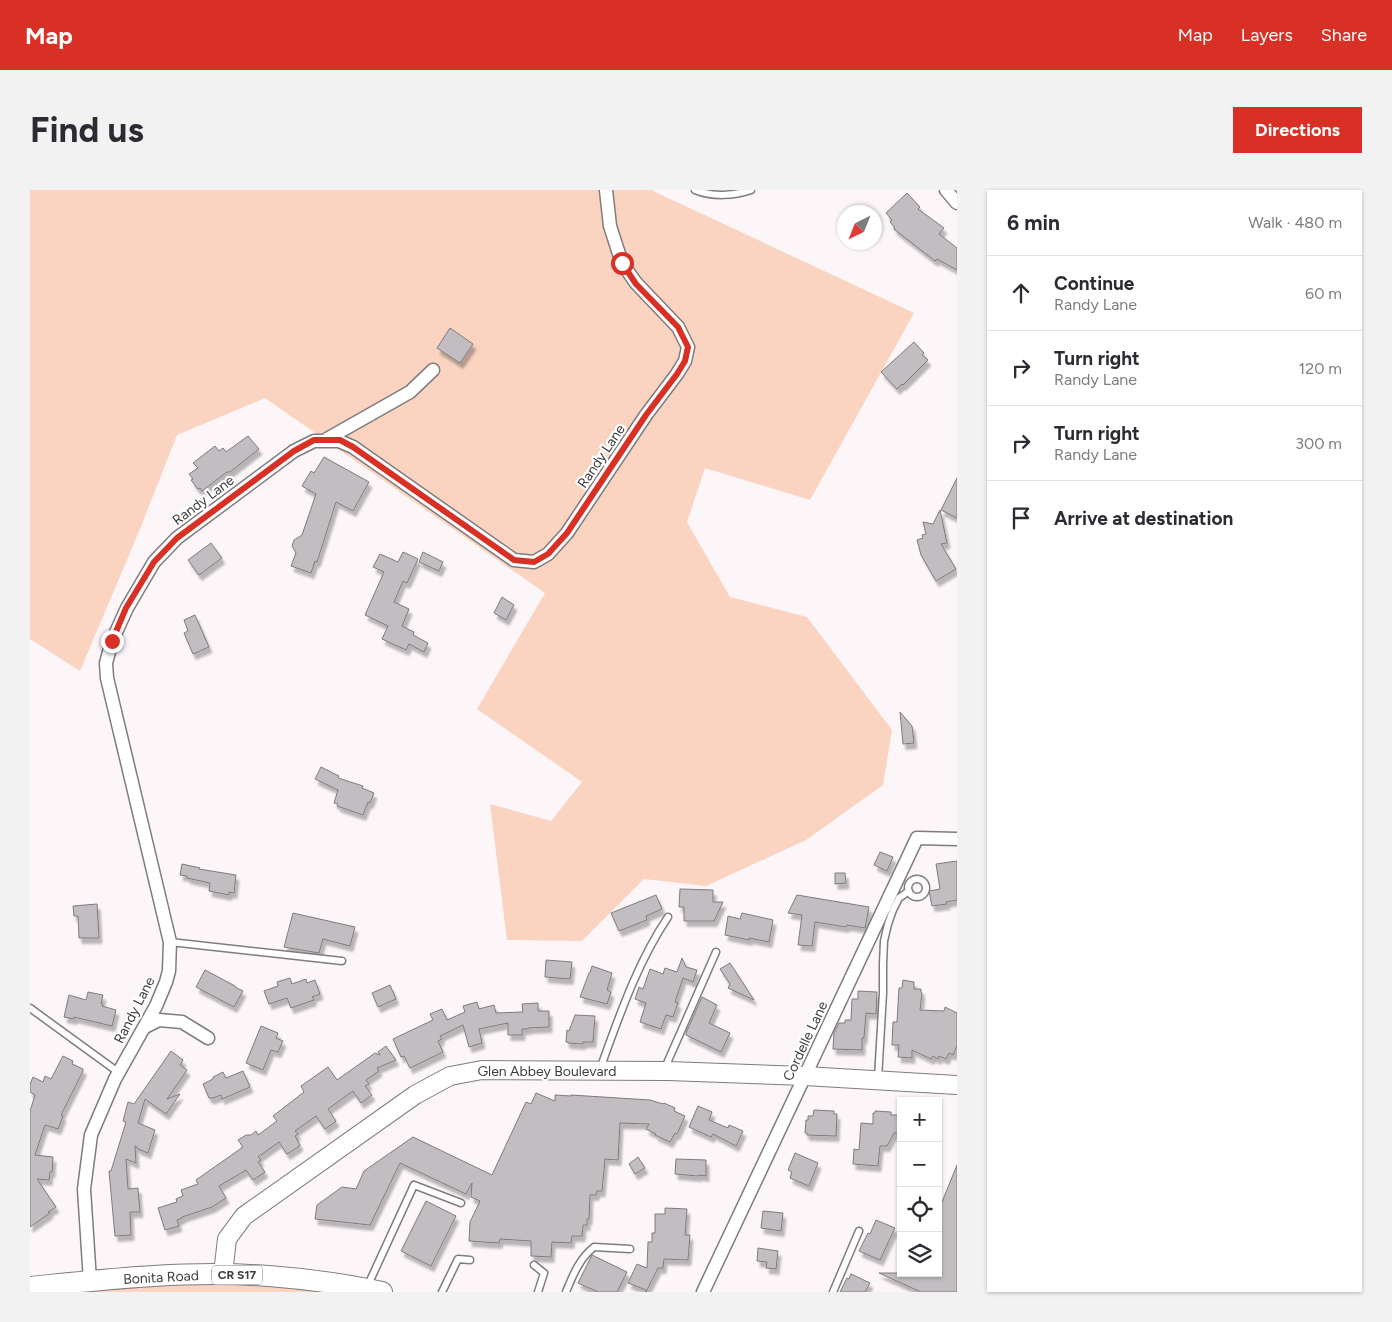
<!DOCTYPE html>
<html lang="en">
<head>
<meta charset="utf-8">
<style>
	:root { --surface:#fff; --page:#f2f2f3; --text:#2b2b33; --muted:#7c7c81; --line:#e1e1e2; --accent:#d93025 }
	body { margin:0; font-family:Figtree,sans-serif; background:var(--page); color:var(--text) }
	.controls { position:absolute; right:15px; bottom:15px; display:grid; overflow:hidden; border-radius:0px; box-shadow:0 1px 4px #0004 }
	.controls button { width:45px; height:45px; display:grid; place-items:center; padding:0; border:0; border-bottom:1px solid var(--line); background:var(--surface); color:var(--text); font:25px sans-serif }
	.compass { position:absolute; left:807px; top:15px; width:45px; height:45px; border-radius:50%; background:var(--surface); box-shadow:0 1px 4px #0004; rotate:223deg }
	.stop { position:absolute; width:15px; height:15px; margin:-11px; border:4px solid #d93025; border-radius:50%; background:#fff }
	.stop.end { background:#d93025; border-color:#fff; box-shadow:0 1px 5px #0008 }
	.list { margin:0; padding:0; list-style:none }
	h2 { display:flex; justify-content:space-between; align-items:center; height:65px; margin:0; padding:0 20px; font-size:21px }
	h2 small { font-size:16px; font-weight:400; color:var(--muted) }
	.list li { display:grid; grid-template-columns:32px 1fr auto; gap:15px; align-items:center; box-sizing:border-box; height:75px; padding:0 20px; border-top:1px solid var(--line) }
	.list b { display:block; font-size:19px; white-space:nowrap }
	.list p { margin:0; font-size:16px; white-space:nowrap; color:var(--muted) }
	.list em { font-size:16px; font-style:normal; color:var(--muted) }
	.icon { flex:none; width:28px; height:28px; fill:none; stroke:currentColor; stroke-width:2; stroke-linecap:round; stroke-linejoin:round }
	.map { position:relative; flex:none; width:927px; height:1102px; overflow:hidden; border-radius:0px }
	header { display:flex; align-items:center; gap:30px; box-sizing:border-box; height:70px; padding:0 25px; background:var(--accent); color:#fff }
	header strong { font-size:24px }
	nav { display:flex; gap:28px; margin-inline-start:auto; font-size:18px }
	.intro { display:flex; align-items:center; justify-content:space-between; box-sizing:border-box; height:120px; padding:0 30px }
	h1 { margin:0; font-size:35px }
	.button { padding:12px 22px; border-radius:0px; background:var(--accent); color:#fff; font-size:18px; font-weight:700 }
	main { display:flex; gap:30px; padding:0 30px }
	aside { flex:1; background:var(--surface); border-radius:0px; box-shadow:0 1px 4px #0004 }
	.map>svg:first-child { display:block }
</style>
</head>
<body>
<header>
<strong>Map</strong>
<nav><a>Map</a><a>Layers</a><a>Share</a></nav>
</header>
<div class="intro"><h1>Find us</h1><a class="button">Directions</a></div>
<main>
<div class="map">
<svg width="927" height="1102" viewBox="0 0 927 1102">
	<defs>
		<filter id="shadow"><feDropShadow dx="3" dy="5.5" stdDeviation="1" flood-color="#0004"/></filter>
	</defs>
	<rect width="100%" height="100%" fill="#fcf6f8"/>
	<path fill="#fad3c1" d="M0 0H621L884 123 780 310 675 278 657 332 700 407 777 427 862 540 853 595 776 650 676 696 614 689 552 751 477 750 460 614 521 631 552 592 447 519 515 403 235 208 147 245 110 339 50 481 0 449Z
		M109 1088 357 1102H0Z"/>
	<path fill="#c1bdc1" stroke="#7e7a7e" filter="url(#shadow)" d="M877 3 890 17 888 19 914 38 909 44 927 58V80L907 69 905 71 864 39 865 38 860 32 862 30 856 23Z
		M420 138 443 154 430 173 407 158Z
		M884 152 894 163 892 165 898 170 873 195 872 194 867 199 851 182Z
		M218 246 229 259 200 282H197L172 301 170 298 168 299 161 290 163 289 159 284 168 278 163 273 185 256 189 261 193 258 196 262Z
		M294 267 339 292 323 321 306 312 287 372 285 371 281 383 261 376 266 363 262 356 264 350 272 345 286 304 272 296 281 281 284 283Z
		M927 288V328L911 320Z
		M910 320 917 353 911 354 926 379 906 391 891 365 887 350 893 348 892 345 896 344 893 332 903 334Z
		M181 353 192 368 169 385 158 370Z
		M373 362 388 369 377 393 373 391 364 412 379 419 372 436 384 442 383 445 398 453 394 462 379 454 376 460 352 449 358 436 335 425 354 382 343 377 350 364 368 372Z
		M393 362 413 372 409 381 389 372Z
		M472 407 484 415 476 430 464 423Z
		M165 425 179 457 163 464 154 443 158 441 154 430Z
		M870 522 882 536 884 553 873 554Z
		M291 577 309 586 308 588 333 596 332 598 344 603 340 613 338 612 333 625 307 616 308 614 304 613 308 600 285 589Z
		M850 662 863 667 857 681 844 675Z
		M927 671V710L916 712 917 714 902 716 899 701 910 699 906 674Z
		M152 674 170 678 169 679 206 685 204 703 199 702V705L179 701 180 693 157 688V686L150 685Z
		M805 683H815L816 693 805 694Z
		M650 699 683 700V712H693L684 731H654V717H649Z
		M626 705 632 719 616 726 617 730 589 741 581 723Z
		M767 705 839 717 835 738 817 735 816 737 785 732 782 756 768 755 772 725 758 723Z
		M67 714 69 748H49L48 726H44L43 716Z
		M263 723 325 737 320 756 293 749 289 763 254 757Z
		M712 723 743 730 739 752 719 748V750L695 745 698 726 710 729Z
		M652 768 656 777 667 780 663 792 653 788 645 812 648 813 643 827 636 825 631 839 610 832 616 813 605 809 609 797 613 799 620 779 633 784 635 778 647 782Z
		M516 770 542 772 540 789 515 787Z
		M700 773 724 810 698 798 700 794 690 779Z
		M562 776 582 783 577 800 581 802 577 814 550 807 559 783H560Z
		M175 780 205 796V797L213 801 204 817 166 797Z
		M260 788 262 794 276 789 277 793 285 790 290 804 282 807 284 810 261 818 257 808 239 814 234 801 248 796 247 792Z
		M873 790 884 792V799H891V802L892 803 890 820 914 821 915 817 927 823V856L923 865 919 863 916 869 909 866 908 869 903 866 901 869 882 860V868L868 867 869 855H862L863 832H867L869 798H872Z
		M360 795 366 809 348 817 342 803Z
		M828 801 847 802 846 824 836 823 834 848H832V860L803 859 804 843 809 833H815V830H821L822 809H828Z
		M58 802 73 805 71 814H73L72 816 86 820 82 836 44 827V829L34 827 39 805 56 810Z
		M672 807 687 815 679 833 700 843 691 862 656 845V843Z
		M447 812 449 819 464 815 466 823 493 822 492 814 508 813V821H519V837L498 838V839H492V845H478V833L449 839 452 853 439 857 433 835 410 846 412 849 408 851 413 862 380 878 374 866 371 867 363 849 403 830 400 824 412 819 417 830 435 822 433 816Z
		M545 825 565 826 563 852H553V854L538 853V852H536L537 840 539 841Z
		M231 836 248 843 246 848 253 851 248 862 241 860 233 880 216 873Z
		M356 856 366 870 347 878 349 881 336 890 339 894 335 896 342 905 331 913 323 901 298 919 306 931 305 932 295 939 286 926 265 941 268 944 265 946 270 955 268 957 257 964 249 952 228 967 231 970 228 972 235 982 223 990 216 980 189 996 196 1008 182 1017 152 1027V1028L147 1030 149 1036 135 1040 128 1018 147 1012 146 1009 153 1006 151 1000 168 994 166 990 213 957 208 950 216 945H221L226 941 228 945 247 931 243 926 274 902 271 896 298 877 307 890 345 863 350 865 348 862Z
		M141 861 153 870 150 875 157 880 137 909 150 904 136 924 115 909 108 933 125 940 118 963 108 959 106 956H105L106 973 96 969 98 999 108 998 110 1022H100L101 1045 85 1046 79 981H81L96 932 93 931 98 912 104 914Z
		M33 866 43 871 42 874 53 879V881L31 925 33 926 28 939 15 935 5 965 23 967 22 982H20L19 990 7 989 26 1017 18 1022 20 1023 0 1037V921L5 905 0 902V894L3 887 13 892 15 886 21 889Z
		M213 881 220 897 192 909 191 905 183 908H179L173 894 183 889V887L193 882 196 888Z
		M506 903 525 911V905L541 906V905L620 910 633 914 634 913 645 918 644 921 655 926 647 944 645 943 640 952 625 945 626 944 616 939 619 934 590 933 588 970 575 969 572 1001H567L566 1005H560L559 1029H557V1035H553L552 1046H542L541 1053 522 1052 521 1067 501 1066V1051L470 1049 469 1053 439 1051 440 1032 450 1011 441 1007 442 993 436 1004 370 973 340 1035 285 1029 287 1015 312 997 326 999 334 981 383 947 462 985 496 912 501 914Z
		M668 916 682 922 679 930 698 938 699 935 713 941 706 956 683 944 681 947 659 937Z
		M784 920 804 921V924H807L806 946 777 945V943H775L776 930H778V926H783Z
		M845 921 861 922V925H869L868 943H864L857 956H850L848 976 823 974 824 959 829 960 831 933 843 934V923H845Z
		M765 963 788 973 779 996 760 988 762 982 758 980Z
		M608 967 615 978 605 984 599 974Z
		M646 969 676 970V986L669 985 668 986 645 984Z
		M927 975V1102H891L849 1083H908V1010L912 1012Z
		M396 1011 426 1026 401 1076 371 1061Z
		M635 1018 657 1019 655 1045H660L658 1070 634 1069 633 1078H628L616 1102V1100L598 1093 607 1074 617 1078 618 1052H622V1043H625V1024H635Z
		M733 1021 753 1023 751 1041 731 1038Z
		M846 1030 865 1038 850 1070 829 1061 838 1043 840 1044Z
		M728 1058 748 1061 746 1079 736 1078 737 1072 727 1071Z
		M562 1065 597 1082 587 1102H568L548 1093Z
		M821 1084 840 1093 835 1102H810L817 1088 819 1089Z"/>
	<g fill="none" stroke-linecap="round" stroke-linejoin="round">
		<g stroke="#807b7d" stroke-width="9">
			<path id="lane" d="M665 0C682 7 704 6 721 0
				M878 698a9 9 0 1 1 18 0a9 9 0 1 1-18 0Z
				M140 752 312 771
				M0 818 88 882
				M570 879C589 827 607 773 638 727
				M634 880 686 762
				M848 889 853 803V774L854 751 858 734 863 720 869 708 879 701
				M504 1075 514 1083 508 1102
				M338 1095 384 995 431 1013
				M412 1102 428 1069 440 1070
				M536 1102C543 1085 549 1069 564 1057L600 1059
				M803 1102 829 1041"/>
		</g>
		<g stroke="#807b7d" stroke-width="15">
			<path id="street" d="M916 0 927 13
				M297 249 380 202 403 180
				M115 837 129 830 152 832 178 848
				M60 1091 54 999 61 945 85 889 126 816 136 792 139 781 140 752 77 488 76 473 82 451 97 418 124 372 147 348 264 261 284 251H309L323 257 484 370 504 372 518 364 537 343 616 225 647 184 655 171 658 157 648 137 606 93 592 73 580 36 576 0
				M673 1102 887 648 927 649"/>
		</g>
		<g stroke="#807b7d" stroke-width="20">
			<path id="secondary" d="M193 1084 197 1049 214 1026 385 905 420 886 452 880 638 881 775 886 927 895"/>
		</g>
		<g stroke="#807b7d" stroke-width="22">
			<path id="primary" d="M0 1097C78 1089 160 1080 239 1086 277 1089 315 1094 352 1102"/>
		</g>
		<use href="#lane" stroke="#fff" stroke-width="6"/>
		<use href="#street" stroke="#fff" stroke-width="12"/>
		<use href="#secondary" stroke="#fff" stroke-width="18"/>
		<use href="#primary" stroke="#fff" stroke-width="20"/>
	</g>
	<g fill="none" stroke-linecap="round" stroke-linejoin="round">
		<path stroke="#d93025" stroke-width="6" d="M82 451 96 418 124 372 147 348 264 261 284 250H310L323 257 484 370 504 372 518 364 537 343 616 225 647 184 655 171 658 157 648 137 606 94 592 73"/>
	</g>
	<g text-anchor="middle" stroke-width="4.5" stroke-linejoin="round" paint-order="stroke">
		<rect fill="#fff" stroke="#787677" stroke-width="1" x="182" y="1075.5" width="50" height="19" rx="4"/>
		<g font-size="12" font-weight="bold" fill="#3e3c3d">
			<text x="207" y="1089">CR S17</text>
		</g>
		<g font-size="14" fill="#3e3c3d" stroke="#fff">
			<text transform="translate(571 266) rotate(-56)" y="5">Randy Lane</text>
			<text transform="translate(173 310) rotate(-37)" y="5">Randy Lane</text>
			<text transform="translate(104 820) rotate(-63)" y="5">Randy Lane</text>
			<text transform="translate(775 851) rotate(-65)" y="5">Cordelle Lane</text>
			<text x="517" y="886">Glen Abbey Boulevard</text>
			<text transform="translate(131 1087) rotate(-3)" y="5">Bonita Road</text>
		</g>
	</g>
</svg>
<div class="controls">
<button>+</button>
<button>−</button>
<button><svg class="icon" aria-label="locate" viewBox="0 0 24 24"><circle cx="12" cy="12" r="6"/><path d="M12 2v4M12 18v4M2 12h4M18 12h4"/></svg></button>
<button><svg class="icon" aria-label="layers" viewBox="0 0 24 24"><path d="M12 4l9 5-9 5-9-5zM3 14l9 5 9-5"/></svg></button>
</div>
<svg class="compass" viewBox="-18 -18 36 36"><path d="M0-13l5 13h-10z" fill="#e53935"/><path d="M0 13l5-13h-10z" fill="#7c7c81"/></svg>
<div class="stop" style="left:592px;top:73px"></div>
<div class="stop end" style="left:82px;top:451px"></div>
</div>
<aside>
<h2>6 min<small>Walk · 480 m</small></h2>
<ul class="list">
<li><svg class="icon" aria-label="ahead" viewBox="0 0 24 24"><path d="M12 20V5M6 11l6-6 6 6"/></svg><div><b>Continue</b><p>Randy Lane</p></div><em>60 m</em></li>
<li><svg class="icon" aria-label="right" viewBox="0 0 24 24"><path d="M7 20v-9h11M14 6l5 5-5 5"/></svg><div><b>Turn right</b><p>Randy Lane</p></div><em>120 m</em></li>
<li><svg class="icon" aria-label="right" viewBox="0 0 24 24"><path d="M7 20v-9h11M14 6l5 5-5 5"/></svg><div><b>Turn right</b><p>Randy Lane</p></div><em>300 m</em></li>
<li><svg class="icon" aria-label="arrive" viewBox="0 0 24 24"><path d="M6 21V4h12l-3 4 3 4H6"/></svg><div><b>Arrive at destination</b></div></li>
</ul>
</aside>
</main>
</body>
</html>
